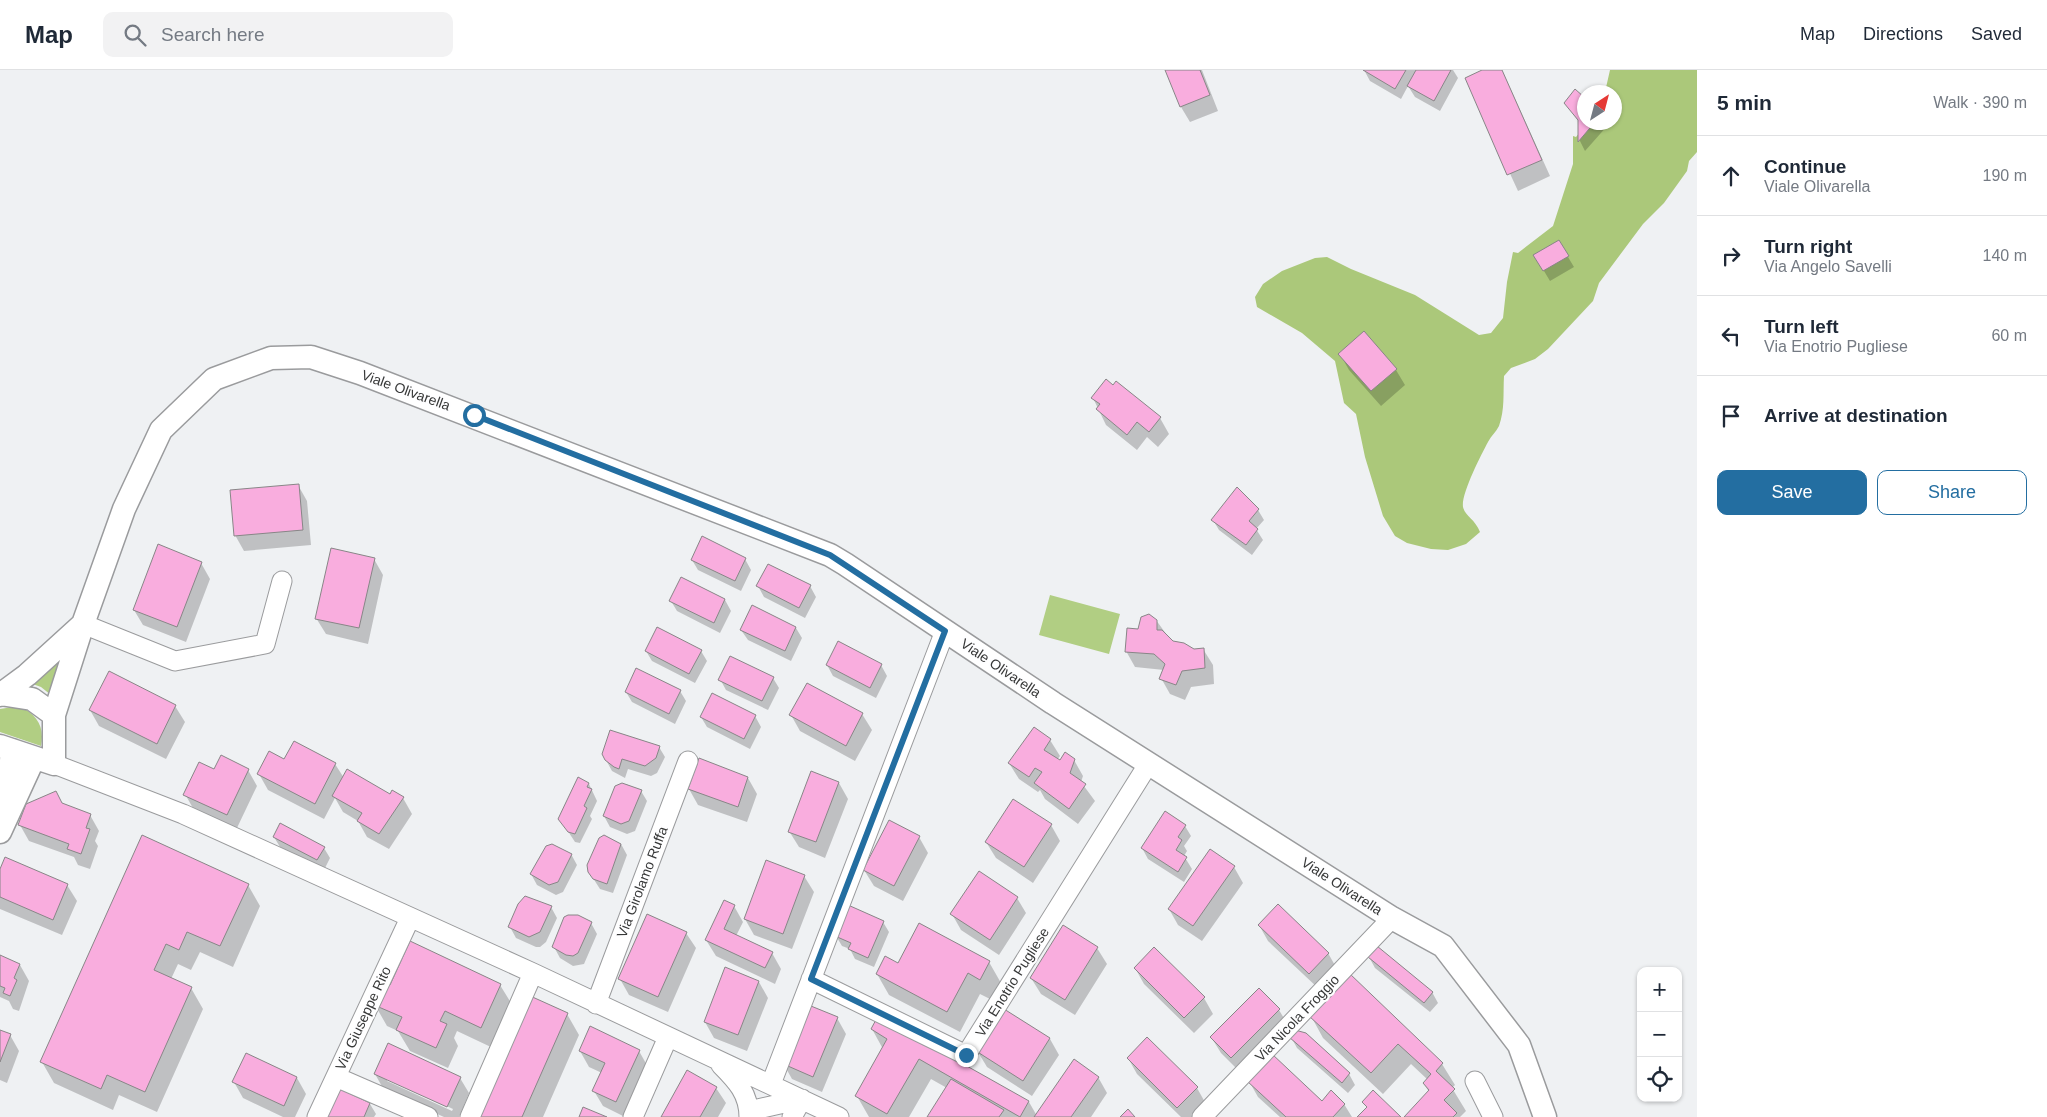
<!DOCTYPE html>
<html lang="en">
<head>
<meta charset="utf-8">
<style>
	:root { --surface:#fff; --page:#f2f2f3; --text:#1f2937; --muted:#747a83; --line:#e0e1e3; --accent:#236ea1 }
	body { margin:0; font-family:Arial,sans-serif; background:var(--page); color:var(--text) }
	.controls { position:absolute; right:15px; bottom:15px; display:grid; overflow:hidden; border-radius:10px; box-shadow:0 1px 4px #0004 }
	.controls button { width:45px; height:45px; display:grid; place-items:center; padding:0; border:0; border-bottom:1px solid var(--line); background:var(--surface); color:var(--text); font:25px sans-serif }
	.compass { position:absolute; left:1577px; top:15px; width:45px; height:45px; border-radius:50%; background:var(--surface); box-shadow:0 1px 4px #0004; rotate:36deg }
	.stop { position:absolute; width:15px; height:15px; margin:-11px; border:4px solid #236ea1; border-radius:50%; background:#fff }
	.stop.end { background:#236ea1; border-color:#fff; box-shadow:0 1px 5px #0008 }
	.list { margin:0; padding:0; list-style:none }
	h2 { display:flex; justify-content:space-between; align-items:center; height:65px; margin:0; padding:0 20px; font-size:21px }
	h2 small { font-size:16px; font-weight:400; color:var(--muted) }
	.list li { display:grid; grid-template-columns:32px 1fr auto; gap:15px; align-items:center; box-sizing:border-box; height:80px; padding:0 20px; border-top:1px solid var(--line) }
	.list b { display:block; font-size:19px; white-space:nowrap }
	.list p { margin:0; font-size:16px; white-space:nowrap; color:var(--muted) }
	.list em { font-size:16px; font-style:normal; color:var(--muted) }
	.actions { display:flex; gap:10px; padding:15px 20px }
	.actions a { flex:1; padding:11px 0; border:1px solid var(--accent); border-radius:10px; text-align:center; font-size:18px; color:var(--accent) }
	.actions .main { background:var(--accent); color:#fff }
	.icon { flex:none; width:28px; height:28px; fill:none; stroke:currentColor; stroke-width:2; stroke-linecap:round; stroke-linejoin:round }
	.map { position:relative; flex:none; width:1697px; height:1047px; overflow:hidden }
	header { display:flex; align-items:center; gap:30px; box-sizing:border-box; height:70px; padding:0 25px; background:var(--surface); border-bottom:1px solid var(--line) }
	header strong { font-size:24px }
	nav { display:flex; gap:28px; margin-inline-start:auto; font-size:18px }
	.search { width:350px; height:45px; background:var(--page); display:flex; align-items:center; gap:12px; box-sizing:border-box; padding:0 18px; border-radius:10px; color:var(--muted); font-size:19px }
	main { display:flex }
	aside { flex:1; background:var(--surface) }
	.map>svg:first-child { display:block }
</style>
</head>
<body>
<header>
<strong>Map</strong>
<div class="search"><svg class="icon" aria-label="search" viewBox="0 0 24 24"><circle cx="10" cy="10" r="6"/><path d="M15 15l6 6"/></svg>Search here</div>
<nav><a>Map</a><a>Directions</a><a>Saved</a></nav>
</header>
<main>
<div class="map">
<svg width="1697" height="1047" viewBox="0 0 1697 1047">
	<rect width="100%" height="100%" fill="#eff1f3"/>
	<path fill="#b1ce83" d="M1050 525 1120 544 1109 584 1039 565Z
		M69 573 51 625 41 617 30 613Z
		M19 636C37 644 45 657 41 676L0 662V639Z"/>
	<path fill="#abc87a" d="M1610 0H1697V82L1689 91 1687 101 1664 133 1643 154 1599 213 1593 231 1548 279 1535 289 1511 298 1504 306C1503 324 1505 339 1499 356 1496 362 1491 366 1488 372 1481 385 1461 424 1463 437 1465 446 1475 449 1480 462L1466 474 1448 480 1431 479 1407 473 1395 466 1383 446 1365 387 1356 344 1344 333 1335 291 1302 263 1257 237 1255 227 1263 214 1282 201 1315 188 1327 187 1351 199 1415 225 1479 265 1491 263 1503 248 1507 212 1513 182 1518 183 1553 156 1573 94V66L1576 67 1587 53 1614 52V22H1605Z"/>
	<path fill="#0003" fill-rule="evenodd" d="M1167 0H1202L1218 41 1190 52 1181 37Z
		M1364 0H1453L1458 8 1440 41 1415 27 1408 16 1401 29 1370 11Z
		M1485 0H1502L1550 106 1518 121 1466 8Z
		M1575 21 1584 29V52H1607L1608 55 1585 81 1580 71V53L1566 33Z
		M1559 172 1574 197 1550 211 1541 196Z
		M1340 284 1396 300 1405 315 1381 336 1349 300Z
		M1093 328 1160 348 1169 364 1158 377 1147 367 1137 380 1106 355Z
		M298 415 307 431 311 475 244 481 235 465Z
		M1258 440 1264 450 1256 459 1263 470 1252 485 1219 460 1213 450Z
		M374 489 383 505 368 574 326 564 316 548Z
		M745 489 751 500 741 521 698 500 692 490Z
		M201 493 210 509 186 572 143 555 134 540Z
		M682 509 725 530 731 541 720 563 677 541 671 531Z
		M758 516H810L816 527 805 548 764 527Z
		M752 537 796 558 802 568 791 591 748 570 741 560Z
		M1156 550 1172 572 1193 581 1203 579 1213 595 1214 614 1191 617 1185 630 1170 624 1161 608 1164 600 1135 597 1126 581 1139 560Z
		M646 581H701L707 591 695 613 652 591Z
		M827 595H881L887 606 876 628 833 606Z
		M773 608 779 618 768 640 726 620 720 609Z
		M807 614 862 644 872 660 855 691 800 661 791 645Z
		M680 621 686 631 675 654 632 632 626 622Z
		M175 636 185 652 166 689 99 656 90 640Z
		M755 646 761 657 750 679 707 657 701 647Z
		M1050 670 1060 686 1057 690 1060 692 1074 690 1083 706 1081 712 1095 731 1078 754 1045 729 1040 720 1038 722 1019 709 1009 693Z
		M659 677 665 687 657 703 651 706 628 699 625 708 612 701 606 690Z
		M285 691 335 694 344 708 390 726 403 728 412 744 389 779 367 767 358 751 343 742 335 728 324 749 268 720 259 704Z
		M215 700H248L257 716 236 760 194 740 185 724Z
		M748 708 757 724 747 752 698 735 689 719Z
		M839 713 848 729 825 788 799 777 789 761Z
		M589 714 597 731 590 746 592 749 580 773 575 772 560 749Z
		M626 714 641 721 647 731 635 761 627 764 610 757 604 746 619 715Z
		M63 735 90 745 99 761 95 771 98 776 90 799 78 795 74 787 29 771 20 755Z
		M1051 755 1060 771 1033 813 996 788 986 772Z
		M1185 756 1191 766 1184 776 1187 781 1184 786 1192 799 1184 812 1148 789 1142 778Z
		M604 766 621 774 627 785 613 823 600 819 589 802Z
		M142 767 248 815 260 836 233 897 200 882 191 900 178 894 171 909 191 918 203 939 157 1042 119 1025 113 1040 54 1013 42 992Z
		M274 767 324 778 330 788 324 800 280 777Z
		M919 767 928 783 903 831 874 816 864 800Z
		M571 784 577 795 563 822 556 825 537 815 531 804Z
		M1234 797 1243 813 1202 871 1178 855 1169 839Z
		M0 802 67 815 77 831 62 865 0 839Z
		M804 806 814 822 792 879 754 865 745 849Z
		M526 827 551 837 557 848 546 872 540 877H536L516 868 510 857Z
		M1017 828 1026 843 999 885 961 860 952 844Z
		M734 836 743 852 736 866 772 883 781 899 775 914 716 886 706 870Z
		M883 852 889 862 874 897 855 889 850 879 842 876 836 866Z
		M591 853 597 864 584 894 573 896 560 888 554 877Z
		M1259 855 1328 883 1337 899 1319 919 1268 871Z
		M1063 857 1097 878 1107 894 1075 945 1041 924 1031 908Z
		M686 863 696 878 668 942 629 925 620 909Z
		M0 886 20 895 29 911 19 941 13 939 9 931 0 927Z
		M1369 887 1432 922 1438 933 1430 942 1375 898Z
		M989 892 1001 913 992 930 980 924 960 962 889 925 877 904 899 895Z
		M1135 898 1204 928 1213 944 1194 963 1144 914Z
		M1349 905 1442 994 1455 1015 1452 1018 1466 1041 1460 1047H1406L1429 1022 1424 1014 1428 1010 1411 994 1383 1024 1323 968 1311 946Z
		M759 912 768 928 747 981 714 968 705 952Z
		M500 915 513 936 493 978 457 961 454 968 458 976 448 998 410 981 398 961 387 956 375 935 390 917Z
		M1005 940 1050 969 1059 985 1032 1026 987 997 978 982Z
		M1279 940 1288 955 1241 1003 1221 983 1211 967Z
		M567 944 579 965 543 1047H475Z
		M879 947 1029 1032 1037 1046 1098 1007 1107 1023 1091 1047H928L947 1018 931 1009 909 1047H869L857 1026 883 979 872 959Z
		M837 948 846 964 822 1022 792 1009 783 993Z
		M0 961 10 965 19 981 7 1013 0 1010Z
		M1305 964 1349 1004 1355 1015 1348 1023 1297 978 1291 967Z
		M1147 969 1197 1018 1206 1034 1193 1047H1181L1137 1004 1128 988Z
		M580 981H639L648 997 625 1047 603 1036 594 1021 602 1003 589 997Z
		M247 984 297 1008 306 1024 295 1047H283L243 1028 234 1012Z
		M375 1004 460 1008 469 1023 459 1047H444L384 1020ZM387 1008 453 1039 452 1041 387 1011Z
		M1249 1011 1322 1033 1344 1034 1352 1047H1280L1258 1027Z
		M716 1018 726 1033 718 1047H663Z
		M370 1034 376 1044 374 1047H327Z"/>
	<path fill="#f9adde" stroke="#888687" d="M1165 0H1200L1210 25 1180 37Z
		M1363 0H1406L1395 19Z
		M1416 0H1451L1434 31 1407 16Z
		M1482 0H1502L1542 90 1507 105 1465 8Z
		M1575 19 1584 27V52H1595L1578 72V50L1564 33Z
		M1559 170 1569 186 1543 201 1533 185Z
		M1364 261 1397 299 1371 321 1338 284Z
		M1106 309 1113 315 1116 311 1161 347 1149 362 1137 352 1127 365 1096 339 1100 334 1091 328Z
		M299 414 303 460 234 466 230 420Z
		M1237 417 1259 439 1249 451 1258 459 1246 475 1211 450Z
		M702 466 746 488 735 511 691 490Z
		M158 474 202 492 177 557 133 540Z
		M331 478 375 488 359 558 315 549Z
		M768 494 811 515 799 538 756 516Z
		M681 507 725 529 714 553 669 531Z
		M752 535 796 557 785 581 740 560Z
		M1149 544 1157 550V560H1162L1173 571 1184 573 1194 579 1204 578 1205 598 1182 601 1176 615 1159 609 1165 594 1154 584 1125 582 1127 558 1138 559 1141 547Z
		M657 557 702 580 689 604 645 581Z
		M838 571 882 594 870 618 826 595Z
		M730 586 774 607 762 631 718 610Z
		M636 598 681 620 669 644 625 622Z
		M109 601 176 635 157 674 89 640Z
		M807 613 863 643 846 676 789 645Z
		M712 623 756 645 744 669 700 647Z
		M1034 657 1051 669 1044 680 1060 690 1065 682 1075 689 1070 703 1086 714 1069 739 1034 713 1042 702 1035 698 1029 707 1008 693Z
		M610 660 660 676 656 688 645 696 622 689 619 699 614 697 605 690 602 684Z
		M294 671 336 693 315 734 257 704 269 681 284 689Z
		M221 685 249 699 227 745 183 725 199 692 214 699Z
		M699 688 748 707 738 737 688 719Z
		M347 699 390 724 392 720 404 727 379 764 357 751 362 743 332 726Z
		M811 701 839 712 816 772 788 762Z
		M578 707 589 713 587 717 592 719 584 736 587 738 575 764 568 762 558 749Z
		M622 713 642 720 629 751 621 754 603 746 615 716Z
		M56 721 62 733 91 744 86 758 90 759 81 784 67 779 69 774 18 755 26 734Z
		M1013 729 1052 754 1024 797 985 772Z
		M1165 741 1186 755 1178 767 1182 770 1176 780 1187 787 1178 802 1141 778Z
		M889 750 920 766 894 816 863 800Z
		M280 753 325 777 317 790 273 767Z
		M142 765 249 814 220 876 187 862 179 880 166 874 154 900 192 917 145 1022 107 1005 101 1019 40 992Z
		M604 765 621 774 607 814 593 809 588 802 587 795 599 768Z
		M552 774 572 784 558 812 549 815 530 804 546 776Z
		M1210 779 1235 796 1193 856 1168 839Z
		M5 787 68 814 53 850 0 827V799Z
		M766 790 805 805 783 864 744 849Z
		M979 801 1018 827 990 870 950 844Z
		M525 826 552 836 540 862 529 867 508 857 518 834Z
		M724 830 735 835 724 859 773 882 765 898 705 870Z
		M1278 834 1329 883 1309 904 1258 855Z
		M848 835 884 851 868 888 848 879 851 873 835 866Z
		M647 844 687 862 658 927 618 909Z
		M568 845H578L592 852 578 883 573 886 566 885 552 877 564 847Z
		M919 853 990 891 980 910 968 903 947 942 876 904 885 886 898 893Z
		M1063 855 1098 877 1065 930 1030 908Z
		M410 871 501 914 481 958 445 941 440 951 447 954 436 978 396 960 402 947 374 935 384 912 390 915Z
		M1377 876 1433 922 1424 933 1368 887Z
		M1154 877 1205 927 1184 948 1134 898Z
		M0 885 20 894 14 908 17 910 10 926 3 923 5 918 0 916Z
		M725 897 759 911 738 965 704 952Z
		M1349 903 1443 993 1436 1001 1455 1019 1444 1030 1457 1043 1453 1047H1404L1429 1020 1423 1013 1431 1004 1398 974 1371 1003 1309 946Z
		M1259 918 1280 939 1231 988 1210 967Z
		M528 925 568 943 522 1047H473Z
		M806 934 838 947 813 1007 781 993Z
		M1004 939 1050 968 1023 1011 976 981Z
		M878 946 1029 1031 1020 1047 919 989 887 1044 855 1026 887 969 871 959Z
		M590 956 640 980 616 1032 592 1021 605 993 579 981Z
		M0 960 11 964 0 992Z
		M1295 960 1306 963 1350 1003 1342 1013 1289 967Z
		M1147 967 1198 1017 1177 1038 1127 988Z
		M388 973 461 1007 447 1037 374 1004Z
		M246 983 297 1007 284 1036 232 1012Z
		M1272 984 1322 1031 1331 1020 1345 1034 1333 1047H1286L1247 1011Z
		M1074 989 1099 1007 1071 1047H1034Z
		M687 1000 717 1017 700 1047H661Z
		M951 1009 1004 1040 999 1047H927Z
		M338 1018 370 1033 364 1047H325Z
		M1373 1020 1401 1047H1357L1367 1037 1362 1032Z
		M583 1037 607 1047H579Z
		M1128 1039 1135 1047H1120Z"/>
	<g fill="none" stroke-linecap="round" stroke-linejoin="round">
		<g stroke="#9a9b9d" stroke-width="21">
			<path id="minor" d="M83 554 175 591 265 574 282 511
				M54 694 183 744 533 903 839 1047
				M811 909 966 985 1149 693
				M596 934 688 691
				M721 995C737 1011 749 1024 749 1047
				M336 1007 428 1047
				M1475 1011 1493 1047
				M771 1014 945 561
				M749 1041 802 1029 792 1047
				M317 1047 410 848
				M470 1047 533 903
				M633 1047 668 967
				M1202 1047 1392 848"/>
		</g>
		<g stroke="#9a9b9d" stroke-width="25">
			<path id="tertiary" d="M1 624 32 629 54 645
				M0 625 27 605 82 555
				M0 676 54 694V645L83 554 124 439 161 360 214 309 271 288 311 287 360 303 830 485 845 494 1053 633 1392 848 1443 876 1519 975 1545 1047
				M7 733 12 680
				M0 762 34 688"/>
		</g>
		<use href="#minor" stroke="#fff" stroke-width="19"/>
		<use href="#tertiary" stroke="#fff" stroke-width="22"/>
	</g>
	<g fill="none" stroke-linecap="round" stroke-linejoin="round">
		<path stroke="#236ea1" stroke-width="6" d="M474 345 830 485 945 561 811 909 966 985"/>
	</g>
	<g text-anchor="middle" stroke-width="4.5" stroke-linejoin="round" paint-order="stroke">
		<g font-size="14" fill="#373838" stroke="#fefeff">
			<text transform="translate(406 320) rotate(20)" y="5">Viale Olivarella</text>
			<text transform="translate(1001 598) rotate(34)" y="5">Viale Olivarella</text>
			<text transform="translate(642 812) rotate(-69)" y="5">Via Girolamo Ruffa</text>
			<text transform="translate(1342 816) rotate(33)" y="5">Viale Olivarella</text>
			<text transform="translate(1012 912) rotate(-58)" y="5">Via Enotrio Pugliese</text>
			<text transform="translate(363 948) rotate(-65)" y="5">Via Giuseppe Rito</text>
			<text transform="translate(1297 948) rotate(-46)" y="5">Via Nicola Froggio</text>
		</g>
	</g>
</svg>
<div class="controls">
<button>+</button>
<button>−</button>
<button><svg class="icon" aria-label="locate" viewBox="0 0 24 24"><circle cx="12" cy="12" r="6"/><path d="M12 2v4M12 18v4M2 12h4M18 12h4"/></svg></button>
</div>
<svg class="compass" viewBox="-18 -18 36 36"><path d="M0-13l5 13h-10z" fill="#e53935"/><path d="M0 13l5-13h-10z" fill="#747a83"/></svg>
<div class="stop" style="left:474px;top:345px"></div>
<div class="stop end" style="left:966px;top:985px"></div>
</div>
<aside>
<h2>5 min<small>Walk · 390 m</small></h2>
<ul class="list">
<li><svg class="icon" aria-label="ahead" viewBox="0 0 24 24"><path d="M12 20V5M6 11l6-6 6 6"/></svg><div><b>Continue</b><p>Viale Olivarella</p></div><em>190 m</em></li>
<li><svg class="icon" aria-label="right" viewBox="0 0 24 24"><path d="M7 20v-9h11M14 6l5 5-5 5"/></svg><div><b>Turn right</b><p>Via Angelo Savelli</p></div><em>140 m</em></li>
<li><svg class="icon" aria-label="left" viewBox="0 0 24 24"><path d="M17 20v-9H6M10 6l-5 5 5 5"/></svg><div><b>Turn left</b><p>Via Enotrio Pugliese</p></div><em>60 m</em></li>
<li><svg class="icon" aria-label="arrive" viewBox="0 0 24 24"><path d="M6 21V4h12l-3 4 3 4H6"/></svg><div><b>Arrive at destination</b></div></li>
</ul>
<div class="actions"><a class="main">Save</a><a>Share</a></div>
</aside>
</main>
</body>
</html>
